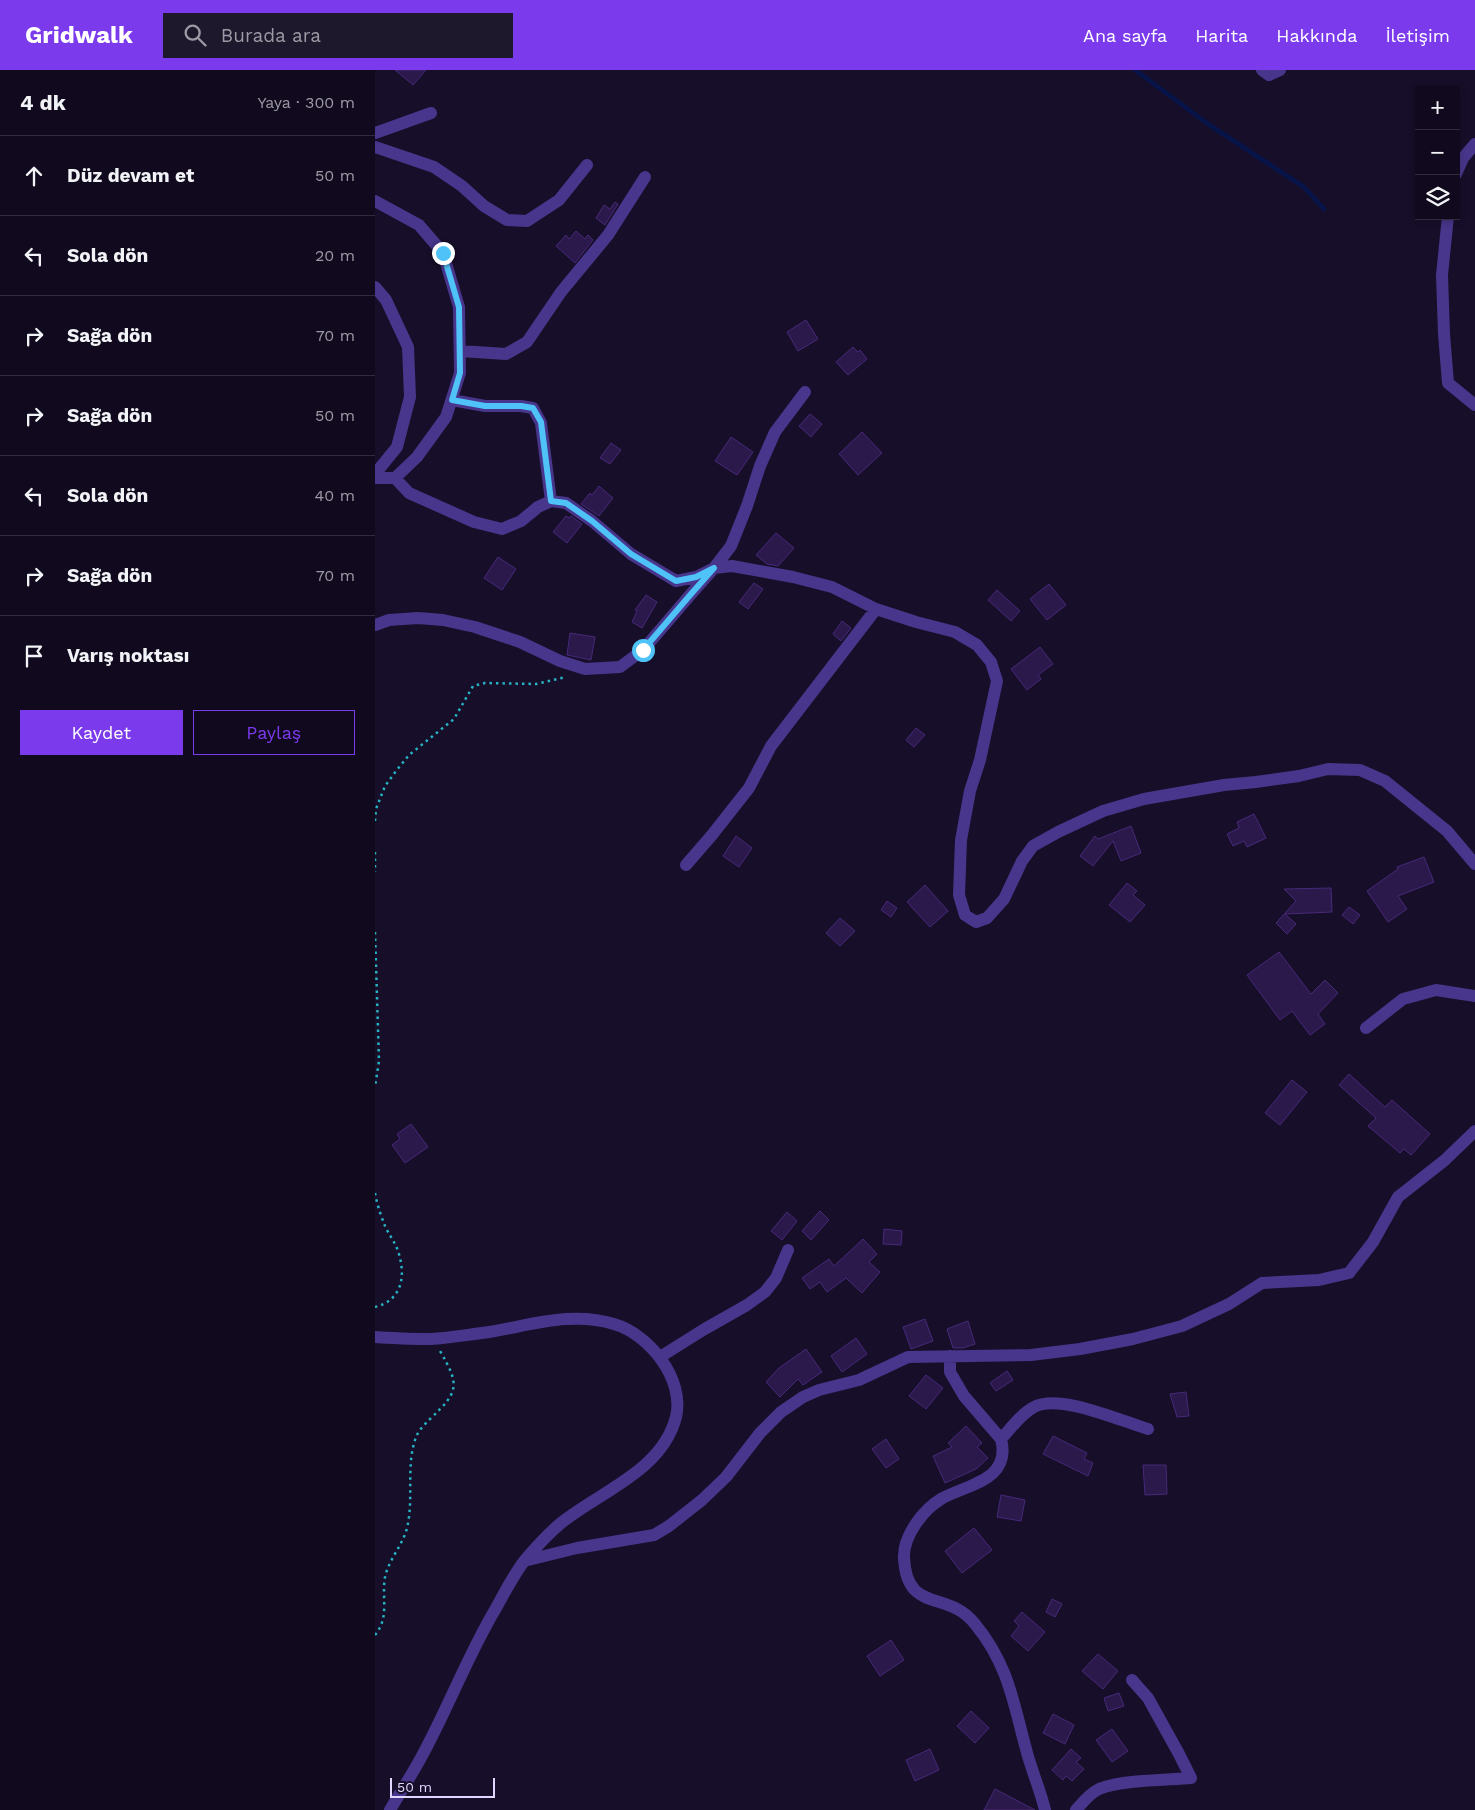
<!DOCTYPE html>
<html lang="tr">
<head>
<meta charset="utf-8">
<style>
	:root { --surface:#110a1f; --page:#1e182c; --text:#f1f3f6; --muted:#9c9aa4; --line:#302b3d; --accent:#7c3aed }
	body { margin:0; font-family:"Work Sans",sans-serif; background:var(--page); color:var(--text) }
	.controls { position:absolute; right:15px; top:15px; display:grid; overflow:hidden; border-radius:0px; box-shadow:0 2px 8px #0003 }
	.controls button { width:45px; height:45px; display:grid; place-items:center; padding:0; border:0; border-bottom:1px solid var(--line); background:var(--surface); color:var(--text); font:25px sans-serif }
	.scale { position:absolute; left:15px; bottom:12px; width:105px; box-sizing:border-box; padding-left:5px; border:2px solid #e1d6ff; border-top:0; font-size:14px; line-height:18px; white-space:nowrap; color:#e1d6ff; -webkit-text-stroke:4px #170e29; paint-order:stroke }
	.stop { position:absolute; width:15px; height:15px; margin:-11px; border:4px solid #4fc3f7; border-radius:50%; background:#fff }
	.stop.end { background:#4fc3f7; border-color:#fff; box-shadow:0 1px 5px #0008 }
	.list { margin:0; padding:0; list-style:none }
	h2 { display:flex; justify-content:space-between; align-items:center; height:65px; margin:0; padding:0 20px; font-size:21px }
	h2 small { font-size:16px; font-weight:400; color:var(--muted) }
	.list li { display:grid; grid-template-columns:32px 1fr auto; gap:15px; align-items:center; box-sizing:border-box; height:80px; padding:0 20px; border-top:1px solid var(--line) }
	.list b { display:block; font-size:19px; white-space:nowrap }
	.list em { font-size:16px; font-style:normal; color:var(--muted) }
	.actions { display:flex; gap:10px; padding:15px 20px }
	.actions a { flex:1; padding:11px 0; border:1px solid var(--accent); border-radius:0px; text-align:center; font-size:18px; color:var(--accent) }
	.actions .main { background:var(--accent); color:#fff }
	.icon { flex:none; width:28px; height:28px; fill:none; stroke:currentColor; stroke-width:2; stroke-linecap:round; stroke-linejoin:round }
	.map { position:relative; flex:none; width:1100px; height:1740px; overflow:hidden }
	header { display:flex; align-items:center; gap:30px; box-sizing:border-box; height:70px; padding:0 25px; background:var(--accent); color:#fff }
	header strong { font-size:24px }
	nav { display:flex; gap:28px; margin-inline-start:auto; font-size:18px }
	.search { width:350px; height:45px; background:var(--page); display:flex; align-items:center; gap:12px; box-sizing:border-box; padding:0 18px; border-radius:0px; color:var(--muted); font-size:19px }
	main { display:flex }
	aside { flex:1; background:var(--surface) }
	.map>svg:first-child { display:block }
</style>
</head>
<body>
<header>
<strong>Gridwalk</strong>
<div class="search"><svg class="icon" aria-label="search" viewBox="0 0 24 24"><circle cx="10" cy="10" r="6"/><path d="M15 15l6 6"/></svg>Burada ara</div>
<nav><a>Ana sayfa</a><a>Harita</a><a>Hakkında</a><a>İletişim</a></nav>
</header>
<main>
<aside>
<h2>4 dk<small>Yaya · 300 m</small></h2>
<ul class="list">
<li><svg class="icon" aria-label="ahead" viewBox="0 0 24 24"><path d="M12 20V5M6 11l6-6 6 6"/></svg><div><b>Düz devam et</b></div><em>50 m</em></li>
<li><svg class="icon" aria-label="left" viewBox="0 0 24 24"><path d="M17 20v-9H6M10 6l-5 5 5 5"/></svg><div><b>Sola dön</b></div><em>20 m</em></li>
<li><svg class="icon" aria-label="right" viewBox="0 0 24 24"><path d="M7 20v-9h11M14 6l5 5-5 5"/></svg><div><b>Sağa dön</b></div><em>70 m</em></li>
<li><svg class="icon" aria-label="right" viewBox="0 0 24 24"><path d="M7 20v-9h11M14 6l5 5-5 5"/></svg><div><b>Sağa dön</b></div><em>50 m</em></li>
<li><svg class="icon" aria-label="left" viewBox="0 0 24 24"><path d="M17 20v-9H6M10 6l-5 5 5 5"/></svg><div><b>Sola dön</b></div><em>40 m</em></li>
<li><svg class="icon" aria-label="right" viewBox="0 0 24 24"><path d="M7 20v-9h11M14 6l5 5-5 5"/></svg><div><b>Sağa dön</b></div><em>70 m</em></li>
<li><svg class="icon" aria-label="arrive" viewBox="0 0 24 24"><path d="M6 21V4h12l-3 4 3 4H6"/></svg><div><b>Varış noktası</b></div></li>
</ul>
<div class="actions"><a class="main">Kaydet</a><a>Paylaş</a></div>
</aside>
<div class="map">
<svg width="1100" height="1740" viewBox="0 0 1100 1740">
	<rect width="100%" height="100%" fill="#170e29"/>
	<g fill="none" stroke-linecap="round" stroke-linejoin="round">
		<path stroke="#06144a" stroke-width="4.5" d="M760 0 833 54 929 117 949 139"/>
	</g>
	<path fill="#2b194b" stroke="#462979" d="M20 0H51L38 15Z
		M240 132 243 134 230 155 221 148 229 135 235 139Z
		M201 161 210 169 213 165 218 170 200 193 181 176 191 165 194 169Z
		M431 250 443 269 423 281 412 262Z
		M478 277 483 282 485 280 492 289 473 305 461 292Z
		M435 344 447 354 436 367 424 356Z
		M487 362 507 383 483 405 464 384Z
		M356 367 378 382 362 405 340 391Z
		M236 373 246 380 235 394 225 388Z
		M224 416 238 428 224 446 206 434 215 423 217 425Z
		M191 446 194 448 196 446 207 454 192 473 178 462Z
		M401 463 419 478 403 496 392 494 381 485Z
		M123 487 141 499 127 520 109 508Z
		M379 513 388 519 373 539 364 532Z
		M674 514 691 535 672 550 655 529Z
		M622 520 645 541 636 551 613 530Z
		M271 525 282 532 267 558 257 552 262 541 260 540Z
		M467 551 476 558 466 571 458 564Z
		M195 563 220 567 216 590 192 585Z
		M665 577 678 594 663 605 666 609 652 620 636 599Z
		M541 658 550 665 539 677 531 670Z
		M879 744 891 768 872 777 869 771 858 776 852 764 864 758 862 752Z
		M756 756 766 783 746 791 738 771 718 796 705 786 720 766 723 769Z
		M361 766 377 778 364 797 348 786Z
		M1049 787 1059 812 1023 826 1032 839 1013 852 992 821 1023 799 1022 797Z
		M752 813 762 821 758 825 770 835 755 852 734 835Z
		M550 815 573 841 555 857 532 832Z
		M956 818 957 842 910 844 921 854 912 864 901 853 921 831 909 819Z
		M512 831 522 838 516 847 506 840Z
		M974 837 985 845 978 854 967 845Z
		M465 848 480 861 465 876 451 863Z
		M904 882 936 924 950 910 963 923 943 944 950 954 935 965 917 941 905 950 872 905Z
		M974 1004 1010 1037 1017 1030 1055 1064 1036 1085 1029 1079 1025 1083 993 1056 1001 1048 964 1015Z
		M917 1010 932 1022 905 1055 890 1043Z
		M36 1054 53 1077 30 1093 17 1075 25 1069 22 1064Z
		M445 1141 454 1150 436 1170 427 1161Z
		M412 1142 422 1151 407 1170 396 1161Z
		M509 1159 527 1161 526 1175 508 1174Z
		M488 1169 502 1184 494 1192 505 1202 487 1223 471 1208 452 1222 445 1212 435 1219 427 1208 454 1189 459 1196Z
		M550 1249 558 1271 536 1279 528 1257Z
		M593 1251 600 1274 588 1278H578L572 1259Z
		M481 1268 492 1284 467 1302 456 1286Z
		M431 1279 447 1302 428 1315 423 1309 405 1327 391 1312 404 1298Z
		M632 1301 638 1310 621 1321 615 1313Z
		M551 1305 568 1318 551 1339 534 1326Z
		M811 1322 814 1346 802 1347 795 1324Z
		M591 1356 607 1373 602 1377 613 1388 601 1399 570 1413 558 1386 577 1377 573 1373Z
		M678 1366 712 1383 709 1389 718 1393 713 1406 668 1384Z
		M511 1369 524 1389 511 1398 497 1379Z
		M768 1395H791L792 1424 770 1425Z
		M626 1425 650 1430 646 1451 622 1447Z
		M599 1458 617 1480 587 1503 570 1481Z
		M677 1529 687 1534 680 1547 671 1542Z
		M647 1542 670 1562 653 1581 636 1566 644 1556 639 1551Z
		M516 1570 529 1590 505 1606 492 1586Z
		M723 1584 743 1601 728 1619 707 1601Z
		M744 1623 749 1636 733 1641 729 1628Z
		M596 1641 614 1658 600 1673 582 1656Z
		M678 1644 699 1655 690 1674 668 1663Z
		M737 1659 753 1681 737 1692 721 1670Z
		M555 1679 564 1700 540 1711 531 1690Z
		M696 1679 706 1688 701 1692 709 1699 697 1711 691 1706 688 1710 677 1700Z
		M620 1719 660 1740H609Z"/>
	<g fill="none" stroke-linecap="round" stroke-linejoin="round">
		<path stroke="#26b3c3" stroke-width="2.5" stroke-dasharray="2.5 4" stroke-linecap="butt" d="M0 751 1 739 10 716 21 701 34 685 79 649 98 616 110 613 161 614 191 607
			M0 782V802
			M0 862 4 991 0 1017
			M0 1123C2 1134 6 1146 10 1156 14 1165 20 1172 23 1181 31 1205 28 1230 0 1237
			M0 1565C16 1546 5 1524 11 1503 16 1487 28 1474 32 1458 39 1429 31 1398 40 1370 42 1362 49 1355 55 1349 84 1322 85 1315 65 1281"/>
		<path stroke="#47368b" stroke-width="12" d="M887 0 894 5 905 0
			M0 63 56 43
			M0 77 59 97 87 116 109 136 132 150 152 151 184 130 212 95
			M1081 104 1088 88 1100 74
			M0 131 44 155 68 183 84 237 85 303 71 347 42 387 20 408H0
			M1073 146 1067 205 1069 264 1073 313 1100 335
			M0 217 11 230 33 277 35 327 22 377 0 404
			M85 281 131 284 152 272 186 222 233 165 270 107
			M77 330 110 336H146L158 338 166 353 176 431
			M20 408 34 423 99 452 127 459 146 451 163 437 176 431 191 433 217 451 256 484 301 511 321 507 339 498 357 496 418 507 457 517 501 539 541 552 580 562 602 575 616 592 622 611 605 690 595 721 586 770 584 825 590 845 601 852 612 848 629 829 647 791 658 776 683 762 728 741 769 729 849 715 881 712 924 706 953 699 985 700 1010 711 1072 761 1100 794
			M0 555 14 550 43 548 68 550 100 557 145 572 185 591 210 599 245 597 268 580 316 524 339 498 356 476 372 436 385 396 400 362 430 322
			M311 795 337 765 359 737 374 718 396 676 501 539
			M991 958 1028 929 1061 920 1100 926
			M0 1267C19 1268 37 1269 56 1269 73 1268 91 1265 107 1263 151 1257 195 1240 239 1254 274 1264 310 1309 301 1347 287 1401 226 1421 186 1453 174 1463 161 1477 150 1490 139 1504 130 1522 121 1538 93 1585 74 1636 48 1684 38 1703 26 1721 15 1740
			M575 1286V1302L589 1326 626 1369C637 1411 590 1415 566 1429 548 1440 528 1466 529 1488 532 1545 573 1519 600 1554 633 1594 638 1631 651 1679 656 1699 665 1719 670 1740
			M285 1287 328 1260 372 1235 390 1222 401 1208 413 1180
			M626 1369C636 1358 646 1344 659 1337 684 1323 746 1351 773 1359
			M149 1491 202 1478 279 1465 294 1456 327 1430 351 1407 385 1363 406 1342 428 1327 444 1320 484 1310 533 1287 656 1285 705 1279 758 1269 807 1256 854 1234 887 1213 944 1210 974 1203 998 1172 1023 1127 1070 1090 1100 1061
			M701 1740C708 1732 714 1724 724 1719 745 1710 792 1710 816 1708L804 1684 773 1628 757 1610"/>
	</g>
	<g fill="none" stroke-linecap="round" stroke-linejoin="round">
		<path stroke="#4fc3f7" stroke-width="6" d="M68 183 84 237 85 303 77 330 110 336H146L158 338 166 352 176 431 191 433 217 451 256 484 301 511 321 507 339 498 316 524 268 580"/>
	</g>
</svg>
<div class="controls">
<button>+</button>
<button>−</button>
<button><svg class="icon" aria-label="layers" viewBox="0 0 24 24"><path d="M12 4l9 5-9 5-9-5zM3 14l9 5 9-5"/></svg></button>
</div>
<div class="scale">50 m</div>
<div class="stop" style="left:268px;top:580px"></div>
<div class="stop end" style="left:68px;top:183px"></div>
</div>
</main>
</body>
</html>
